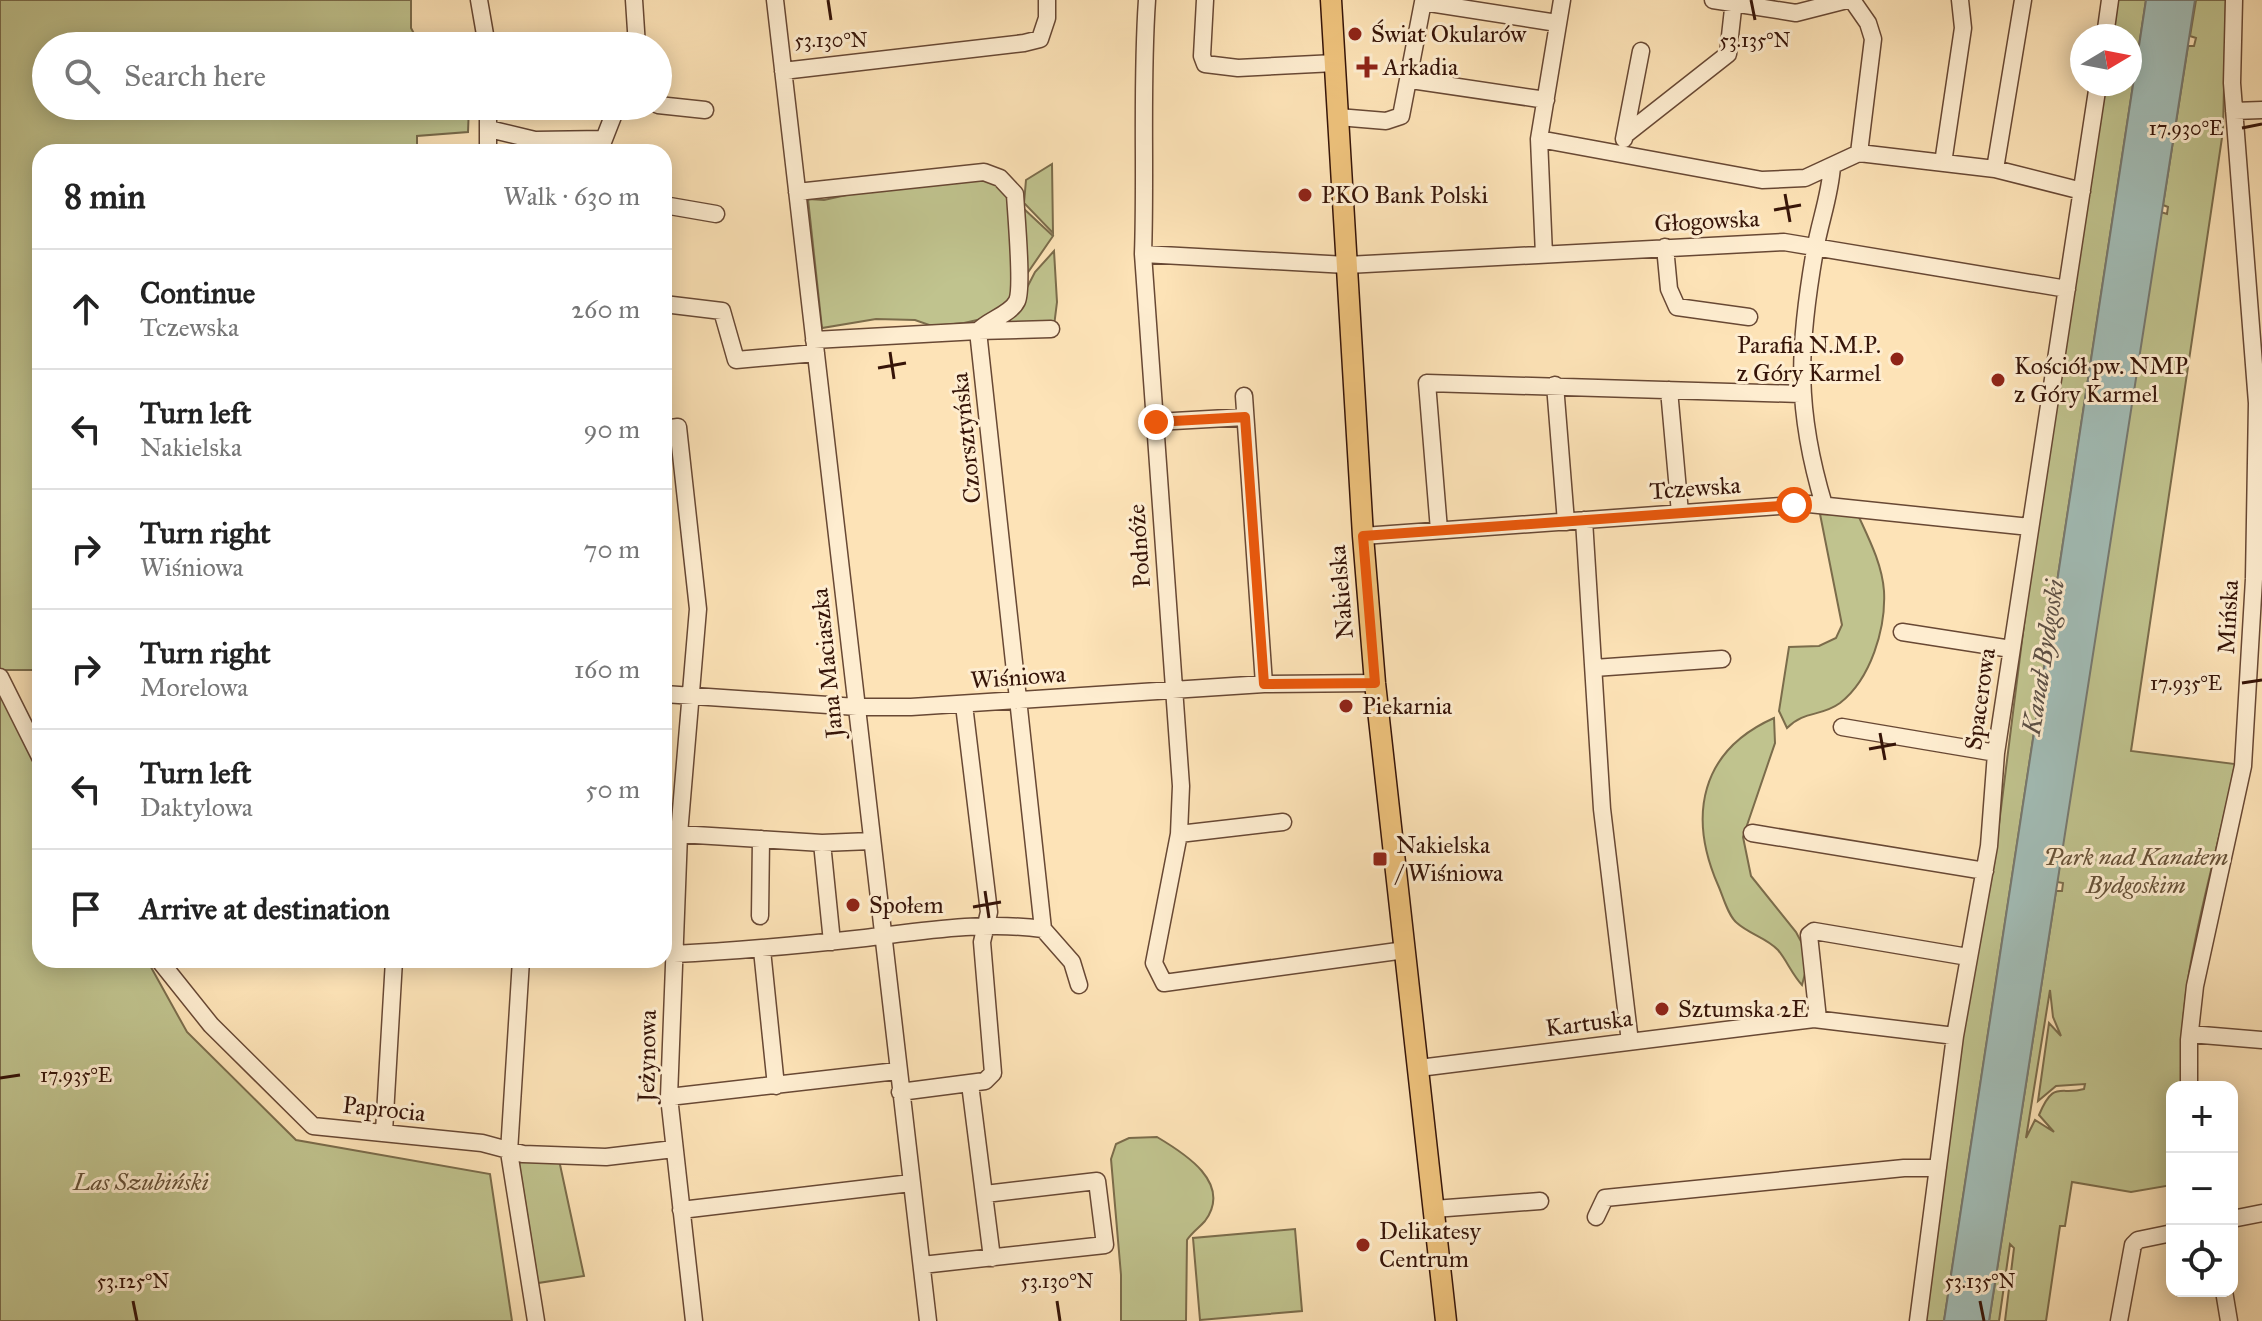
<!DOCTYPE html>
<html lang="en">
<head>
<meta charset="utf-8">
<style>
	:root { --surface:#fff; --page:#f2f2f2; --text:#222; --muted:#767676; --line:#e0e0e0 }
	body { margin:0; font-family:"IM FELL Great Primer",serif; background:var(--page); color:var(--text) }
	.controls { position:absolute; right:24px; bottom:24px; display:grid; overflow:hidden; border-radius:16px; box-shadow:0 4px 20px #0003 }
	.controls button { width:72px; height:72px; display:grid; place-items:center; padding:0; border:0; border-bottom:2px solid var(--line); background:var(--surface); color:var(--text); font:40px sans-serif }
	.compass { position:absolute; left:2070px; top:24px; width:72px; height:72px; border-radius:50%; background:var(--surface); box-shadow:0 4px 20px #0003; rotate:80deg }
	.stop { position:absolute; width:24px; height:24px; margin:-18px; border:6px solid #ea580c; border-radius:50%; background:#fff }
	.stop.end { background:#ea580c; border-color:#fff; box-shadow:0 2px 8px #0008 }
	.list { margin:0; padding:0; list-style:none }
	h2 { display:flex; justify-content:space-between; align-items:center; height:104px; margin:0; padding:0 32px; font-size:34px }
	h2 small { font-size:26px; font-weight:400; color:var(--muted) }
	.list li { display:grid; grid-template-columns:52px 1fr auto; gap:24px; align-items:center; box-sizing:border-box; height:120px; padding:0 32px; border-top:2px solid var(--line) }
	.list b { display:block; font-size:30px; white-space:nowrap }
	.list p { margin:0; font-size:26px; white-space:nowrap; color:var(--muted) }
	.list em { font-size:26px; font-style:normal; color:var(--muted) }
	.icon { flex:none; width:44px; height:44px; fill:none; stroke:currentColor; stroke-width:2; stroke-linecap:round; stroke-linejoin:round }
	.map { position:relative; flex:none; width:2262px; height:1321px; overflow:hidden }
	.search { position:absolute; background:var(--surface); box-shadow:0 4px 20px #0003; left:32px; top:32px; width:640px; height:88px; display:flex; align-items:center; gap:20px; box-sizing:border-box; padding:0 28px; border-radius:44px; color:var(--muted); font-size:30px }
	.panel { position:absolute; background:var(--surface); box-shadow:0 4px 20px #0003; left:32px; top:144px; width:640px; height:824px; border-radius:24px }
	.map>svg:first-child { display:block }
</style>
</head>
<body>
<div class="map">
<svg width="2262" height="1321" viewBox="0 0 2262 1321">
	<rect width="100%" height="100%" fill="#fde3b7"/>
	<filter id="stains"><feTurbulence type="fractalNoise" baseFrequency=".0025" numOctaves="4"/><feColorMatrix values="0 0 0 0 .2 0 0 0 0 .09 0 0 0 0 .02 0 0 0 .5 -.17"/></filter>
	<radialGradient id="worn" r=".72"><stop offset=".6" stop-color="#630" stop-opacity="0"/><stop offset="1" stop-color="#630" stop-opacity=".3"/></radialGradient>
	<path fill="#c0c38e" stroke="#7b6c4b" stroke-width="2" fill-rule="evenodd" d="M0 0H411V28L419 43 461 37 468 46H46V106H469L468 132 417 136V152H40V670H0Z
		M2118 0H2146L1944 1321H1924L1962 1038 1994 864 2033 553 2105 84H2130V36H2113Z
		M2196 0H2226L2223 131 2131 751 2235 764C2215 871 2175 977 2182 1087H2172V1185L2131 1192 2072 1182 2065 1226H2060L2046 1321H2005L2014 1248 2010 1244 1999 1321H1989L2056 891H2062L2063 883 2057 882 2064 835 2161 212 2167 214 2168 207 2163 205 2188 46H2194L2196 38 2190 36ZM2050 990 2053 1017 2061 1036 2049 1023 2038 1101 2056 1086 2085 1084 2084 1089C2060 1096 2054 1079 2039 1115L2054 1132 2035 1120 2026 1138Z
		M1052 164 1053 233 1024 203 1026 180Z
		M982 178 1009 188 1014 297 986 318 964 323 932 326 915 320 876 319 822 328 808 199 824 200 869 190Z
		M1023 208 1053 236 1022 281Z
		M1054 251 1057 302 1054 326 988 327 1016 309 1035 272Z
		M1820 514 1858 515C1869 539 1882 564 1884 591 1886 628 1871 679 1840 703 1821 717 1805 710 1787 728L1779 711 1789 647 1819 646 1836 638 1842 625Z
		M0 695 40 767V960H147L187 1032 296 1140 490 1174 512 1321H0Z
		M1774 718 1775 743 1743 837 1751 876 1796 932 1805 949 1807 966 1802 985C1792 974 1787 961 1778 950 1767 938 1749 934 1737 923 1728 916 1723 896 1718 885 1688 816 1700 751 1774 718Z
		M1157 1137C1184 1153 1233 1183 1205 1221 1199 1228 1192 1232 1187 1240L1186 1321H1121V1275L1111 1159 1116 1144 1129 1138Z
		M559 1160 584 1276 538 1283 519 1164 521 1161Z
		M1295 1229 1302 1311 1200 1320 1193 1238Z"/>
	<path fill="#a2bdb7" stroke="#777971" stroke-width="2" d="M2146 0H2195L1989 1321H1944Z"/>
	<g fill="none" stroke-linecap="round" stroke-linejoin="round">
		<g stroke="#684834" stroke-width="19">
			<path id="minor" d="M479 0 487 46
				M634 0 637 46
				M775 0 928 1321
				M1147 0C1141 85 1146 169 1143 254L1181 786 1179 834 1154 963 1164 983 1405 950
				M1205 0 1202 56 1205 64 1238 68 1335 63
				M1713 0 1796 13 1847 0
				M1852 0 1868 23 1873 39 1859 153
				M2105 36 2110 0
				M783 71 1024 43 1040 39 1047 18V0
				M1411 80 1546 100
				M658 105 705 110
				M488 106V152
				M2234 111 2262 110
				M1338 117 1386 121 1401 116 1423 2 1557 23
				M489 129 535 140 604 139
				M1625 135 1728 54 1734 0
				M1539 139 1762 180 1805 178 1859 153 1995 169 2082 191
				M1624 139 1641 51
				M599 152 617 106
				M1943 163 1963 28 1960 0
				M1995 169 2023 0
				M797 192 984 172 1000 178 1015 194C1016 213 1023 288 1017 301 1011 314 988 320 978 331L1051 329
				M664 205 716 214
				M1665 247 1669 289 1677 307 1749 317
				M1143 254 1347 265 1784 242 2067 289
				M1544 255 1539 139 1562 0
				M664 304 722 311 736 360 816 353
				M814 340 978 331 1043 929
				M1555 385 1566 522
				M1669 390 1680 513
				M1244 396 1264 684
				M1156 422 1245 417
				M664 429 678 427 698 609 679 834 669 1097 694 1321
				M1824 505C1795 409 1798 347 1815 250 1820 221 1830 196 1832 166
				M1584 520 1602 809 1630 1042
				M1439 530 1427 383 1800 394
				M1363 536 1809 504 2030 527
				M1902 632 2011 649
				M1594 668 1722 659
				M0 677 40 757
				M664 694 857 707H911L1264 684 1375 683
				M1842 727 1996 753
				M1752 833 1985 871
				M679 834 822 843 871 841
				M1179 834 1283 822
				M822 843 832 942
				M760 916 761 839
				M762 950 776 1086
				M674 954C738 951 801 945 865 938 923 931 985 921 1043 929L1072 962 1079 985
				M159 960 211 1025 313 1126 482 1143 523 1154 606 1157 674 1149
				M521 960 509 1152 536 1321
				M1818 1019 1809 935 1814 931 1968 957
				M2190 1034 2262 1040
				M1419 1068 1814 1019 1955 1036
				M970 1084 992 1258
				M2189 1087V1040L2195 986 2243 766 2254 579 2257 403 2232 83 2234 0
				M900 1092 985 1081 993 1073 982 942 989 912 964 705
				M669 1097 897 1071
				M384 1132 394 960
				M1434 1209 1540 1201
				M681 1210 911 1183
				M1596 1217 1605 1198 1904 1168H1938
				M2232 1219 2262 1213
				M922 1265 1105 1245 1097 1181 985 1194
				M2224 1291 2229 1321
				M1918 1321 1955 1036 1989 846 1996 753 2098 84
				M2119 1321 2133 1245 2138 1240 2172 1233"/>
		</g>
		<g stroke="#361408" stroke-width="23">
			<path id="major" d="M1331 0 1363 536 1375 683 1446 1321"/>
		</g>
		<use href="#minor" stroke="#feedd0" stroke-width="16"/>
		<use href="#major" stroke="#eec27c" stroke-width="20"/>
	</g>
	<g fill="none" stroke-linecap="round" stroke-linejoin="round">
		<path stroke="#ea580c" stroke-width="10" d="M1156 422 1245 417 1264 684 1375 683 1363 536 1794 505"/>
	</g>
	<path fill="none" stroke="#361408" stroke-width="3" d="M828 0 831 20M1751 0 1755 20M2242 128 2262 124M1785 194 1790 222M1774 210 1801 205M890 352 894 379M878 368 906 363M2242 683 2262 680M1880 733 1885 760M1869 749 1896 744M985 891 989 918M973 907 1001 902M0 1078 20 1075M133 1301 137 1321M1057 1301 1060 1321M1980 1301 1984 1321"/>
	<g fill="#8f2418" stroke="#feedd0" stroke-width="3">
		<circle cx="1355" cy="34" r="8"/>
		<path d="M1363 55h8v8h8v8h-8v8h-8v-8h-8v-8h8z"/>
		<circle cx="1305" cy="195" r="8"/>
		<circle cx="1897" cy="359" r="8"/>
		<circle cx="1998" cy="380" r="8"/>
		<circle cx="1346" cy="706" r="8"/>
		<rect x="1372" y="851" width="16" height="16" rx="4"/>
		<circle cx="853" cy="905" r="8"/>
		<circle cx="1662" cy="1009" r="8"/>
		<circle cx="1363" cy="1245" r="8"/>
	</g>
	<g text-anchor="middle" stroke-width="6" stroke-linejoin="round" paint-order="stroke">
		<g font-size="24" fill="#361408" stroke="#feedd0" text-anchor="start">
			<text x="1371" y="42">Świat Okularów</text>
			<text x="1383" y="75">Arkadia</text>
			<text x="1321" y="203">PKO Bank Polski</text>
			<text x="1881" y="353" text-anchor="end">Parafia N.M.P.<tspan x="1881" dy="28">z Góry Karmel</tspan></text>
			<text x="2014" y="374">Kościół pw. NMP<tspan x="2014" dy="28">z Góry Karmel</tspan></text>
			<text x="1362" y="714">Piekarnia</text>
			<text x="1396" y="853">Nakielska<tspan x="1396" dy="28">/ Wiśniowa</tspan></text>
			<text x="869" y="913">Społem</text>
			<text x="1678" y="1017">Sztumska 2E</text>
			<text x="1379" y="1239">Delikatesy<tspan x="1379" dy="28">Centrum</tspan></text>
		</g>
		<g font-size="24" fill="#361408" stroke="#feedd0">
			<text transform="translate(1707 221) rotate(-3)" y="8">Głogowska</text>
			<text transform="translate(966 438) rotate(-96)" y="8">Czorsztyńska</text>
			<text transform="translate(1695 488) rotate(-4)" y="8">Tczewska</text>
			<text transform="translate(1139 546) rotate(-94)" y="8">Podnóże</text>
			<text transform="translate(1341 592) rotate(-95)" y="8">Nakielska</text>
			<text transform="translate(2228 617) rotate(-87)" y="8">Mińska</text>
			<text transform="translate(827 663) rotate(-96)" y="8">Jana Maciaszka</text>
			<text transform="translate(1018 677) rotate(-4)" y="8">Wiśniowa</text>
			<text transform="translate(1980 699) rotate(-82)" y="8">Spacerowa</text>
			<text transform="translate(1589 1023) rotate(-7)" y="8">Kartuska</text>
			<text transform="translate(647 1056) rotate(-89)" y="8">Jeżynowa</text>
			<text transform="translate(384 1109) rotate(6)" y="8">Paprocia</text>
		</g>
		<g font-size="24" font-style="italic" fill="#665137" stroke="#feedd0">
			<text x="2136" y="865">Park nad Kanałem<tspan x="2136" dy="28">Bydgoskim</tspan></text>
			<text x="141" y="1190">Las Szubiński</text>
		</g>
		<g font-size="26" font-style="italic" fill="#5c4f45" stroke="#feedd0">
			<text transform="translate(2043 657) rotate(-81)" y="9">Kanał Bydgoski</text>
		</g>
	</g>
	<g font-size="20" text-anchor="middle" fill="#361408" stroke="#feedd0" stroke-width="6" stroke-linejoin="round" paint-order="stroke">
		<text x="831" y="47">53.130°N</text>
		<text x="1755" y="47">53.135°N</text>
		<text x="2186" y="135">17.930°E</text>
		<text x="2186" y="690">17.935°E</text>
		<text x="76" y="1082">17.935°E</text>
		<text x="133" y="1288">53.125°N</text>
		<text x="1057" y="1288">53.130°N</text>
		<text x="1980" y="1288">53.135°N</text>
	</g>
	<rect width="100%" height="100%" filter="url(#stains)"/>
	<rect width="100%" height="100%" fill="url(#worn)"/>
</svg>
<div class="controls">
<button>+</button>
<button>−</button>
<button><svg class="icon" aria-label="locate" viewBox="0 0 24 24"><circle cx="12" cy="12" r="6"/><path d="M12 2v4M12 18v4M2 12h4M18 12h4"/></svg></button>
</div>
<svg class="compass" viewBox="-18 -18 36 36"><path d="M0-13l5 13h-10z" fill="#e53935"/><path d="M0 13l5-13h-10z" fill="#767676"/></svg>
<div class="stop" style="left:1794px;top:505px"></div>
<div class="stop end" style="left:1156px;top:422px"></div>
<div class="search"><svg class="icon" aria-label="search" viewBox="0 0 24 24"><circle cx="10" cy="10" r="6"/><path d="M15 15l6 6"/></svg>Search here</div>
<section class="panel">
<h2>8 min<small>Walk · 630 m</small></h2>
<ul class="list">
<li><svg class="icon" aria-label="ahead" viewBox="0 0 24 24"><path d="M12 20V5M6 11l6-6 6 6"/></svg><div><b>Continue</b><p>Tczewska</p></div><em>260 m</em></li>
<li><svg class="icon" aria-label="left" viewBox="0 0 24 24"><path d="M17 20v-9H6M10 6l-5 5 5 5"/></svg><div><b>Turn left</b><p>Nakielska</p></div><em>90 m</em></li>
<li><svg class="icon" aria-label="right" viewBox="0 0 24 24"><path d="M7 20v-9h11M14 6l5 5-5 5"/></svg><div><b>Turn right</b><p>Wiśniowa</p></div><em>70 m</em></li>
<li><svg class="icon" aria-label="right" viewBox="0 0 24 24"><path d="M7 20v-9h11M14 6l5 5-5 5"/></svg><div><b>Turn right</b><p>Morelowa</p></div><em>160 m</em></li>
<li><svg class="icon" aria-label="left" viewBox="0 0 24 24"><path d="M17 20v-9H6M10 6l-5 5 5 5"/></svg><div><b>Turn left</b><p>Daktylowa</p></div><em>50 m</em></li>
<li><svg class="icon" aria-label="arrive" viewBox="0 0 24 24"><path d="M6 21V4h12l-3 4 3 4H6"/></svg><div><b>Arrive at destination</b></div></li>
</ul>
</section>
</div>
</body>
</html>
